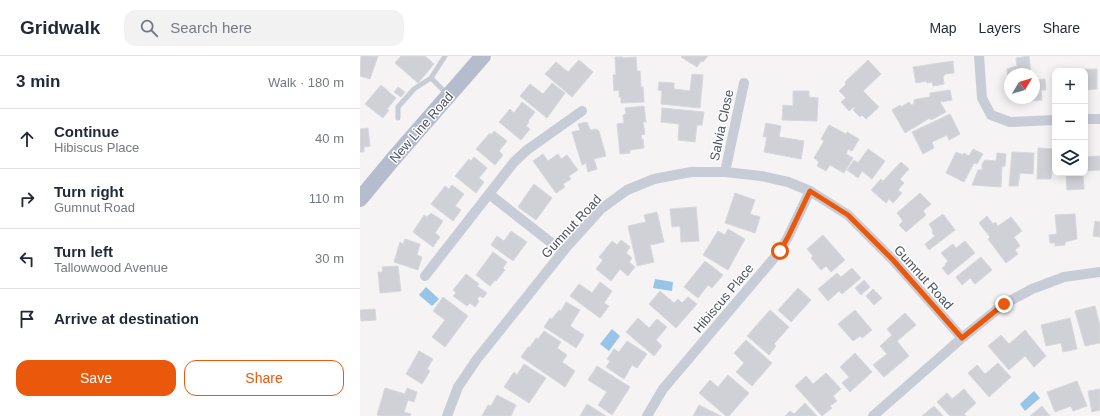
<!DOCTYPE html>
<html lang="en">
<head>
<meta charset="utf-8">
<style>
	:root { --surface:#fff; --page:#f2f2f3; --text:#1f2937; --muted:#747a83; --line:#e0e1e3; --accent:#ea580c }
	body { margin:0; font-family:Arial,sans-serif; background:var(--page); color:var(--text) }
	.controls { position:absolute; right:12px; top:12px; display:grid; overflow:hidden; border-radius:8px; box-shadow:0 2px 10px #0003 }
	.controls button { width:36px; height:36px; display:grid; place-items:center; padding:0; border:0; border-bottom:1px solid var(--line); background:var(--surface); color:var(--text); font:20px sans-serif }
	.compass { position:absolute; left:644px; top:12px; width:36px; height:36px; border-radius:50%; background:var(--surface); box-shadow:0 2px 10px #0003; rotate:52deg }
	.stop { position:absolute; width:12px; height:12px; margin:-9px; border:3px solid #ea580c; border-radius:50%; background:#fff }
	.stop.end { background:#ea580c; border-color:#fff; box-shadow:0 1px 4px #0008 }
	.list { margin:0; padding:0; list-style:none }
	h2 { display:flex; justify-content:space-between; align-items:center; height:52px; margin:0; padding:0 16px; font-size:17px }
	h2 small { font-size:13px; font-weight:400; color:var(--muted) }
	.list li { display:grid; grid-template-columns:26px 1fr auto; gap:12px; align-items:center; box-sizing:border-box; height:60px; padding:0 16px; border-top:1px solid var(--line) }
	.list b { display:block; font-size:15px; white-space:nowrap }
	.list p { margin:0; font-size:13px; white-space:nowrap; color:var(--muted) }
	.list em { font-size:13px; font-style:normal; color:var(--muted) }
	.actions { display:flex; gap:8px; padding:12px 16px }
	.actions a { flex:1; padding:9px 0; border:1px solid var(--accent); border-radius:12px; text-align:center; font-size:14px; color:var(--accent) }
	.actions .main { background:var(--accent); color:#fff }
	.icon { flex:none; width:22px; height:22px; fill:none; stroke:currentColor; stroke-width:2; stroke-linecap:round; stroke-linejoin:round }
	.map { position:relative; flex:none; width:740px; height:360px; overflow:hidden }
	header { display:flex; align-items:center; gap:24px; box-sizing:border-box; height:56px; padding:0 20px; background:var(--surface); border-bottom:1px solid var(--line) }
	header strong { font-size:19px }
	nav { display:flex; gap:22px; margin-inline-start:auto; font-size:14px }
	.search { width:280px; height:36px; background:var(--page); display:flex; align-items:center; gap:10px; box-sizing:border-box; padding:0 14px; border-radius:12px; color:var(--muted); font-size:15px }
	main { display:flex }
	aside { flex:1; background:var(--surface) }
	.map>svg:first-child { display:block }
</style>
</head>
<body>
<header>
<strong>Gridwalk</strong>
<div class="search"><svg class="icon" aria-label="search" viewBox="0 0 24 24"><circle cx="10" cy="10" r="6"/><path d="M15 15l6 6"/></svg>Search here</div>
<nav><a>Map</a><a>Layers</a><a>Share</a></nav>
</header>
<main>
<aside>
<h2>3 min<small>Walk · 180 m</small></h2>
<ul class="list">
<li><svg class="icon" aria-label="ahead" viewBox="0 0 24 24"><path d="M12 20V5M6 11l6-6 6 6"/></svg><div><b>Continue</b><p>Hibiscus Place</p></div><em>40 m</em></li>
<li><svg class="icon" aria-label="right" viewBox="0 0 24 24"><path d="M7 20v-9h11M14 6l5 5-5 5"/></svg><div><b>Turn right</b><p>Gumnut Road</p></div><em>110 m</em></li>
<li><svg class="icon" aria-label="left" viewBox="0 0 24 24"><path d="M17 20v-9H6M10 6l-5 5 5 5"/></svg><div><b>Turn left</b><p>Tallowwood Avenue</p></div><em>30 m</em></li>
<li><svg class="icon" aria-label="arrive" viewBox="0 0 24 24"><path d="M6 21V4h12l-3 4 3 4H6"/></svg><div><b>Arrive at destination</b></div></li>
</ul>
<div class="actions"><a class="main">Save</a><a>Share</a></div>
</aside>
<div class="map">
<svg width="740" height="360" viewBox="0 0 740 360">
	<rect width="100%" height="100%" fill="#f5f3f3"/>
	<path fill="#97c4e7" d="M295 223 313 226 312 235 293 232Z
		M66 231 79 243 72 250 59 239Z
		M252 273 260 280 249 295 240 288Z
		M674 335 680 342 665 355 660 348Z"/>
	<path fill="#d0d1d6" stroke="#d7d8dd" d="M1 0H18L10 23 0 20Z
		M41 0H65L74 8 58 27 35 7Z
		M322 0H348L343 6 341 5 337 11 321 1Z
		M669 0 671 18H650V23H648L647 13 657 10 656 2Z
		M255 1H263V2L276 1 277 15H280L281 31H283L284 46 261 47V41H259V34L254 35 253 19H256Z
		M219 4 233 16 212 41 185 18 196 6 208 16Z
		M508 4 521 18 503 35 519 51 506 63 502 59 500 61 493 54 495 52 494 51 489 55 481 46 486 42 479 35 486 28 485 26Z
		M593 5 594 17 585 18 583 21 584 28 573 30 572 26 567 27 566 25 556 27 553 11Z
		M737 13V33L725 34V15H705V14Z
		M332 18 343 19 340 52 301 48 302 35 298 34 299 26 314 27V33L330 35Z
		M685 23 686 34H681L682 44 658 46V42H674V24Z
		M192 27 205 37 187 62 160 40 170 28 183 38Z
		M21 29 36 42 27 53 29 54 23 62 5 48Z
		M38 31 45 36 41 41 34 36Z
		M590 34 592 44 580 46 586 56 571 64 570 62 545 77 532 54 540 49 541 51 549 46 551 49 554 48V44L557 43 570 41V37Z
		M433 35H449V41L458 42 457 65 422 64 423 49 433 50Z
		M162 46 175 56 168 65 169 66 166 70 170 73 161 84 139 66 150 53 154 57Z
		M284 50 286 66H283L285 78 281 79 282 84 283 83 284 92 270 94V97L260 98 257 68 264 67 263 59 266 58 265 52Z
		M302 52 344 56 342 69H337L335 86 318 84 319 68 301 66Z
		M590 58 600 78 589 84 587 79 572 86 574 92 563 98 552 76Z
		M227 66 230 74 236 73 239 75 246 100 234 103 237 113 228 116 226 107 222 109 212 76 220 74 218 68Z
		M406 67 421 70 419 81 444 85 441 103 404 96 407 81H403Z
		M469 69 486 78 487 76 499 83 492 95 488 93 486 98 493 102 484 117 470 109 466 115 457 110 459 106 454 102 464 85 461 83Z
		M8 72 10 90 4 91V96H0V73Z
		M134 75 147 85 139 95 143 99 135 109 116 93 130 77 131 79Z
		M678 92 695 93V114H692L691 123H677Z
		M508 93 525 105 512 123 502 115 498 122 487 114 494 104 498 107Z
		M613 93 623 98 617 108 614 107 604 126 586 117 596 96 603 99 604 97 609 100Z
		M652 96 674 97 673 118 660 117 658 130H649Z
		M637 97 646 98 645 110H642L641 131 612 129 618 114H622V108L625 104 636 105Z
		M183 98 188 105 198 98 201 103 207 99 218 114 209 120 211 123 203 128 205 131 196 137 173 105Z
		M740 100V114L725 115V101Z
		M114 101 127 112 119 122 124 126 116 137 95 120 109 103 111 105Z
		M541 106 549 113 540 123 544 127 538 134 542 137 533 147 529 143 526 147 511 134 521 123 523 125Z
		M706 117H723L724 133 707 134Z
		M174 128 192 142 176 164 158 151Z
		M92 129 104 138 95 150 101 154 93 165 71 148 85 130 89 133Z
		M375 137 395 144 390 158 400 161 395 177 365 167Z
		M560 137 571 148 563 155 566 159 546 176 539 169 543 165 537 157Z
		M336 151 339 185 321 186 320 170 312 171 310 153Z
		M297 156 304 186 290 189 294 206 277 210 268 170 286 166 284 159Z
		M71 157 83 165 75 177 80 181 73 191 53 176 64 159 67 161Z
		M583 158 595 174 569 194 565 188 575 180 572 177 573 175 569 168Z
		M715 158 717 183 705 186V189L695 190V187H690L689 179 697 178 695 159Z
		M627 160 633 168 635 166 638 170 651 161 662 175 654 181 660 190 655 194 658 198 646 207 628 183 630 181 619 167Z
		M735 165 740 166V181L733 180Z
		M368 173 385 183 368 214 343 199 358 175 365 179Z
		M151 175 167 186 153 205 131 189 137 180 144 185Z
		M463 179 485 204 471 216 466 210 461 214 451 202 453 200 447 193Z
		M45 183 60 188 57 199 62 201 58 214 34 206 40 186 43 188Z
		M261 184 270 191 266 197 272 202 269 206 275 211 268 220 260 213 251 225 236 213 243 204 239 201 252 185 257 189Z
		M605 185 615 197 588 219 582 212 586 209 585 208 588 205 581 197 593 188 596 192Z
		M133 196 147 206 143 212 145 214 136 225 135 224 130 230 116 219Z
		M621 201 632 214 615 228 610 222 602 229 596 221Z
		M345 205 363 219 352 232 348 229 338 242 324 231Z
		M38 210 41 235 20 237 18 216H23L22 211Z
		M492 212 501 222 482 238 479 235 468 245 458 233 477 217 481 221Z
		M106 218 119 228 117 230 127 237 123 242 120 240 117 243 119 245 115 251 110 247 107 250 93 240 96 237 93 234Z
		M504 224 510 231 501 239 495 232Z
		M240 226 252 235 244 247 249 250 240 262 210 240 219 228 232 237Z
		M438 232 451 244 431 266 418 254Z
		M513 233 522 242 514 249 506 240Z
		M300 235 314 247 318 243 322 247 328 241 337 248 316 272 289 248Z
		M83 241 108 260 85 291 72 281 85 264 73 255Z
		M206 246 220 254 210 270 224 279 216 292 184 271 190 262 192 263 199 254 201 255Z
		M735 250 740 270V287L725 290 715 255Z
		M15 253 16 264 1 265 0 254Z
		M410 254 429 271 414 288 416 290 409 299 387 280Z
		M495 254 512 274 502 282 500 280 493 285 478 268Z
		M545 257 556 269 537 285 549 300 524 321 513 309 527 298 520 290 532 279 527 273Z
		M278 262 289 272 297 263 307 271 296 284 302 290 294 300 266 276Z
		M710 262 717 293 703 296 701 287 686 290 681 269Z
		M665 274 686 300 674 311 665 300 649 314 628 290 641 279 649 288Z
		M184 275 201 286 197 292 207 299 202 306 215 315 205 331 161 301 168 291H170L176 282 178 283Z
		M386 284 412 307 392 330 376 316 384 307 374 297Z
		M267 285 287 298 277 312 272 309 264 323 246 311 250 305 247 303 254 293 259 296Z
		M59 295 73 303 67 313 70 315 62 328 46 318Z
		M495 297 512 316 490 336 482 327 489 321 480 311Z
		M638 307 651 321 629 341 608 317 617 309 625 318Z
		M164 308 186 322 169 347 144 331 154 316 157 319Z
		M237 310 270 331 252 359 238 349 247 336 228 324Z
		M466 317 481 333 473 340 477 345 470 350 472 352 462 360 435 330 446 320 453 328Z
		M368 319 389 337 369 360H366L339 337 350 324 358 331Z
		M717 325 727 350 713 355 711 350 695 356 687 336Z
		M25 332 45 338 47 332 57 336 54 346 48 344 44 356 51 358 50 360H21L17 359Z
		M604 333 616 347 604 358 606 360H590L577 346 587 337 592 343Z
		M740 333V354L732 356 728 335Z
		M137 339 156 349 151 360H122L128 349 131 350Z
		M445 347 457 360H425L430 355 434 358Z
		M227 348 246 360H220Z
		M339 349 361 360H333Z
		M574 350 583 360H562Z
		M682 350 690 360H670Z"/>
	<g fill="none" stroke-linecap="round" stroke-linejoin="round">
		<path stroke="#c8ccd6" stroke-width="5" d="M71 22 87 38
			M38 62V51L54 33 71 22 85 0"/>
		<path stroke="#c8ccd6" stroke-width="10" d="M619 0 622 42 631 59 650 66 695 64
			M725 63H740
			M365 116 384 27
			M203 196 129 138 154 106 167 94 222 55
			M65 220 129 138
			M87 360 98 331 117 303 205 193 241 153 267 134 294 123 331 116H365L401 120 428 126 450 135 488 159 533 204 602 282
			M287 360 303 333 420 195 428 181 450 135
			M513 360 602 282 644 248 672 233 704 221 740 216"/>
		<path stroke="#b5bcce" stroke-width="16" d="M0 143 34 102 123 0"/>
	</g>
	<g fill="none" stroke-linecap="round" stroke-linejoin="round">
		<path stroke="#ea580c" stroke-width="5" d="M420 195 428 181 450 135 488 159 533 204 602 282 644 248"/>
	</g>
	<g text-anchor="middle" stroke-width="3" stroke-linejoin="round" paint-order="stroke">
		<g font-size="13" fill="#4b515f" stroke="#fff">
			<text transform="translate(361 69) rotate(-78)" y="5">Salvia Close</text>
			<text transform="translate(61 71) rotate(-49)" y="5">New Line Road</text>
			<text transform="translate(211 170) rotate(-47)" y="5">Gumnut Road</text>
			<text transform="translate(564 221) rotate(48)" y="5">Gumnut Road</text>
			<text transform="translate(363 242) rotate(-50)" y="5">Hibiscus Place</text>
		</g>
	</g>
</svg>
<div class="controls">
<button>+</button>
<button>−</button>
<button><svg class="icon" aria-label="layers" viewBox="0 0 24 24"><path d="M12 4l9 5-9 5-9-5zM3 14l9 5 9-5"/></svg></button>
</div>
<svg class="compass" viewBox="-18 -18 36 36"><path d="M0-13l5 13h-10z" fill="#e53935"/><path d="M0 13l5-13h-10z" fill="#747a83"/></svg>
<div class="stop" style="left:420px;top:195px"></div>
<div class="stop end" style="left:644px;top:248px"></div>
</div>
</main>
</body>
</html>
